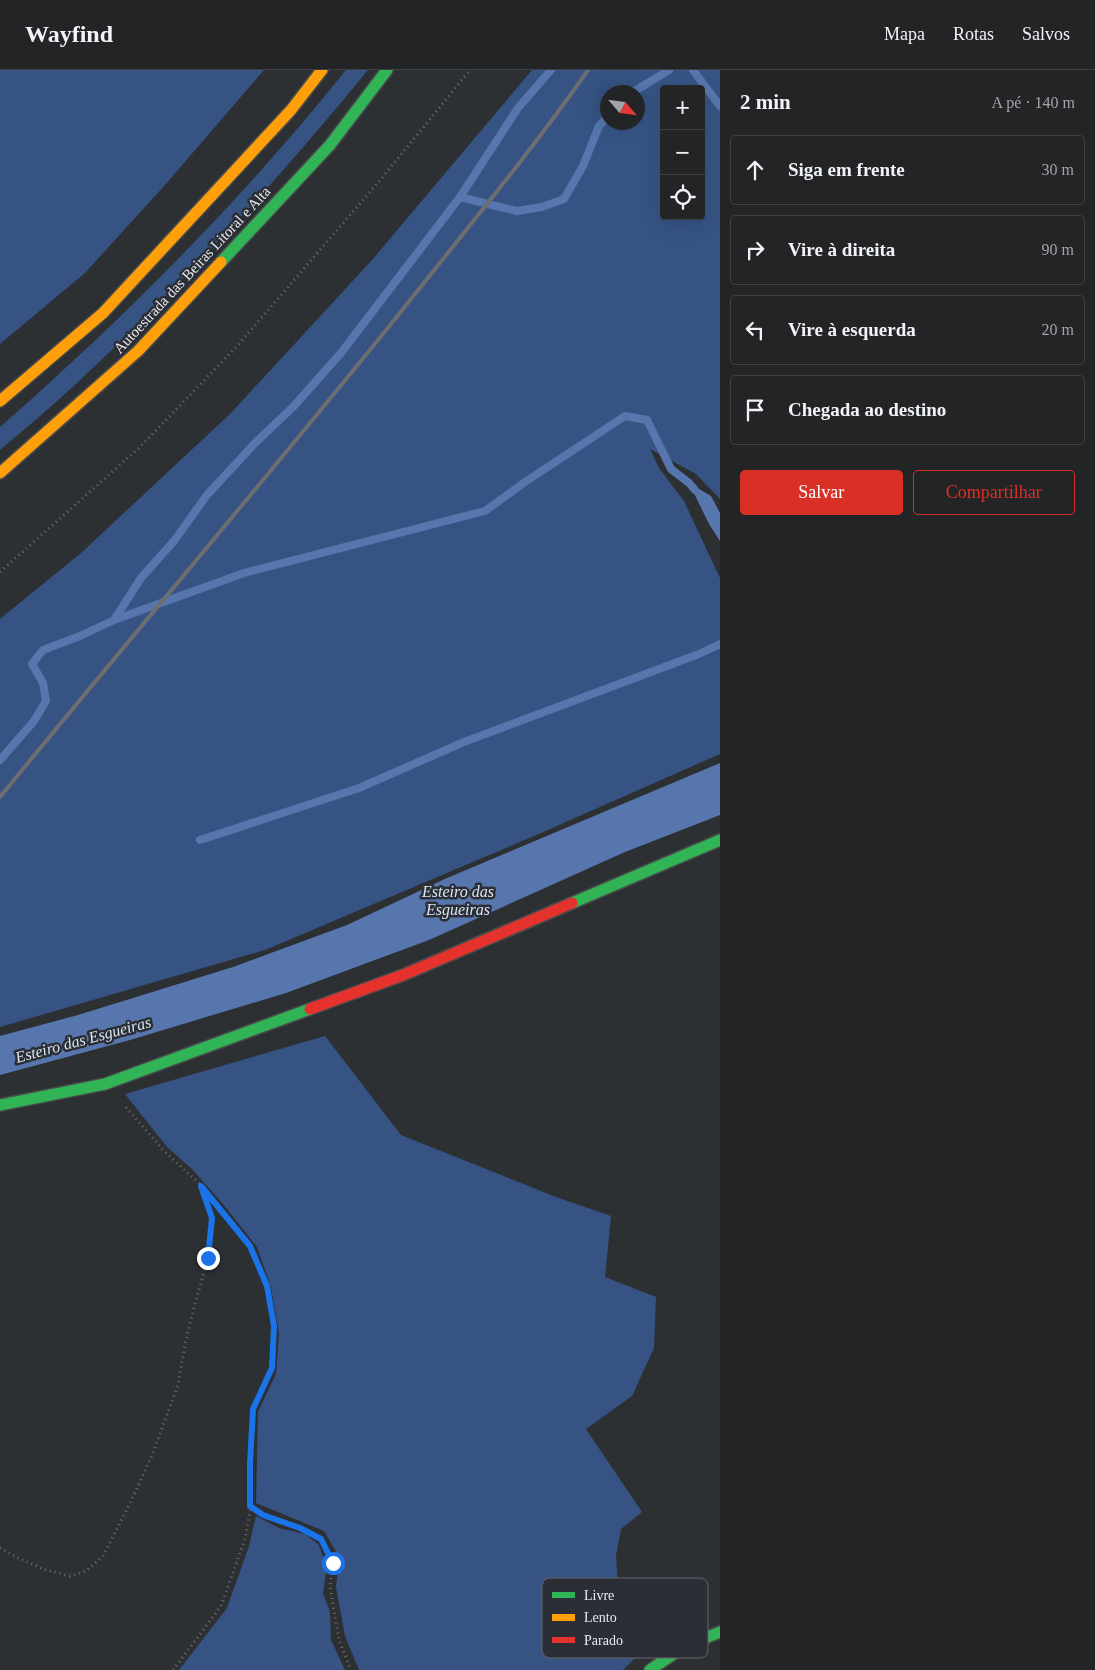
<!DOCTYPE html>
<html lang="pt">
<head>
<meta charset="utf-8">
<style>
	:root { --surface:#222426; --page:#2e3032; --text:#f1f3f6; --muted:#a2a4a7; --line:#3f4143; --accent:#d93025 }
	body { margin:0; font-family:Georgia,serif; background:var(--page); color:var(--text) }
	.controls { position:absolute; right:15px; top:15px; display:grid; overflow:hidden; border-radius:5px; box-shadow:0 5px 20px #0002 }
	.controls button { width:45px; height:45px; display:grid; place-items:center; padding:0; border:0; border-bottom:1px solid var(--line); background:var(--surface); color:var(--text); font:25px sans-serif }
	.compass { position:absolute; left:600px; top:15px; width:45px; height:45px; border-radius:50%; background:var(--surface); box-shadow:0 5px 20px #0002; rotate:118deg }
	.stop { position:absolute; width:15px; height:15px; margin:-11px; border:4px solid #1a73e8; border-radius:50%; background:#fff }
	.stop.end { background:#1a73e8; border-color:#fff; box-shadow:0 1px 5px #0008 }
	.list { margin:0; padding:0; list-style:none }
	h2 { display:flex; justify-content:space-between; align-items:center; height:65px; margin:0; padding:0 20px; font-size:21px }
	h2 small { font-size:16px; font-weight:400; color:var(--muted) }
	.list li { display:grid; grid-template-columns:32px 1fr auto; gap:15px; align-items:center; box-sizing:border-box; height:70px; margin:0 10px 10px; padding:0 10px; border:1px solid var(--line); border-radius:5px }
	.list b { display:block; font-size:19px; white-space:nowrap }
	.list em { font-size:16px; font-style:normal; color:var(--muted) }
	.actions { display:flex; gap:10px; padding:15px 20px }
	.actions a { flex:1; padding:11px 0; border:1px solid var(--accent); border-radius:5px; text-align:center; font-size:18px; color:var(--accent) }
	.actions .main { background:var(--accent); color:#fff }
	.icon { flex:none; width:28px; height:28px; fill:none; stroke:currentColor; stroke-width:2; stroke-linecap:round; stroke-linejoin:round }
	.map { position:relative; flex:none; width:720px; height:1600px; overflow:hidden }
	header { display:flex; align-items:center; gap:30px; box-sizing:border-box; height:70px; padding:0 25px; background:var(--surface); border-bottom:1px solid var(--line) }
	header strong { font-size:24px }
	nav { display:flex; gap:28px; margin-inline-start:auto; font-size:18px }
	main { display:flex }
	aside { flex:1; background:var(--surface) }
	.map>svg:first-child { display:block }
</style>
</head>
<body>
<header>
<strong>Wayfind</strong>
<nav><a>Mapa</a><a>Rotas</a><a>Salvos</a></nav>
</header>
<main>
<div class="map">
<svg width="720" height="1600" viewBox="0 0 720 1600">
	<rect width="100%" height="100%" fill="#2d3033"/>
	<path fill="#365383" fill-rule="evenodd" d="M0 0H264L165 115 85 203 0 274Z
		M346 0H368C278 110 181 216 77 313 52 336 26 358 0 380V357C124 248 242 130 346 0Z
		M532 0H720V429L696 404 650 379 659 398 684 431 720 508V684L541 763 265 880 0 957V549L81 483 231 343 372 190ZM664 19H701V146H664ZM638 22V52H608V22Z
		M325 966 401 1065 556 1127 611 1146 605 1207 656 1227 654 1278 632 1326 586 1359 642 1442 621 1459 616 1486 618 1519 634 1549 643 1580 623 1600H359L345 1566 336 1517 339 1487 324 1461 256 1433 258 1342 276 1304 279 1263 271 1217 257 1177 223 1134 191 1098 167 1077 125 1024Z
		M256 1446 279 1458 305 1464 318 1474 327 1495 323 1523 330 1542 331 1570 345 1600H179L227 1538 249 1476Z"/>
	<path fill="#5676ad" d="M689 413 711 426 720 443V471L709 454Z
		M720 693V745L625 782 429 870 286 923 130 970 0 1005V966L78 945 233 897 347 855 447 808Z"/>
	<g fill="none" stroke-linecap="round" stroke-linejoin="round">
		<path stroke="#5676ad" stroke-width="8" d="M693 0 720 36
			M633 22 669 0
			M460 127 518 38 551 0
			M114 550 141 508 174 471 207 425 256 372 294 336 341 283 460 127 517 141 542 137 564 129 583 96 599 56 608 46
			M0 690 34 651 46 631 43 613 32 594 43 580 80 566 114 550 244 503 485 441 525 412 625 346 647 350 671 399 689 413 695 420
			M200 770 359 718 464 672 699 584 720 574"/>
		<g stroke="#494b4d" stroke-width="14">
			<path id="fast" d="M221 192 330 75 387 0
				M572 833 720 770
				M0 1035 105 1014 310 939
				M650 1600 685 1576 720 1562"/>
		</g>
		<g stroke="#494b4d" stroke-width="14">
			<path id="slow" d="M0 331 103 243 291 40 322 0
				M0 403 138 281 221 192"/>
		</g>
		<g stroke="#494b4d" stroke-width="14">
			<path id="jam" d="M310 939 403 905 572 833"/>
		</g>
		<path stroke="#6b6c6e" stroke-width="3" stroke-dasharray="1 4" stroke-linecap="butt" d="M0 502 140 377 238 275 382 108 470 0
			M251 1436 263 1445 300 1458 321 1469 333 1493 330 1517 339 1570 351 1600
			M0 1478 20 1489 46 1500 70 1506 86 1501 103 1486 128 1437 151 1388 178 1315 185 1274 195 1234 208 1188 212 1148 201 1115 164 1081 124 1035
			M173 1600 221 1536 245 1469 251 1436 250 1394 253 1339 273 1298 274 1256 267 1216 250 1176 204 1119"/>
		<use href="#fast" stroke="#30b455" stroke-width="11"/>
		<use href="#slow" stroke="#ff9f0a" stroke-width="11"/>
		<use href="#jam" stroke="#e5322d" stroke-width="11"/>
		<path stroke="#6c6e70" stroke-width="4" d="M0 727C131 567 265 410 395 249 460 167 528 86 588 0"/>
	</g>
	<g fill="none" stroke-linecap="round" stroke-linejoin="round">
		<path stroke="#1a73e8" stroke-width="6" d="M208 1188 212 1148 201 1116 250 1176 267 1216 274 1256 272 1298 253 1339 250 1394V1436L263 1445 300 1458 321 1469 333 1493"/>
	</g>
	<g text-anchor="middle" stroke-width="5" stroke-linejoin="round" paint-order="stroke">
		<g font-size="15" fill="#e7eaee" stroke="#2b2f35">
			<text transform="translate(192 200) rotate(-47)" y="5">Autoestrada das Beiras Litoral e Alta</text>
		</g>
		<g font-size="16" font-style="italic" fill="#d9e4f5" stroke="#2b2f35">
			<text x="458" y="827">Esteiro das<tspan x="458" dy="18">Esgueiras</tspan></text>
			<text transform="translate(83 969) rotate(-15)" y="6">Esteiro das Esgueiras</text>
		</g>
	</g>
	<rect x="542" y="1508" width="166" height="80" rx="8" fill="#2b2f35" stroke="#63676c" stroke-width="1"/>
	<rect x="552" y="1522" width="23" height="6" fill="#30b455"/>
	<rect x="552" y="1544" width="23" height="7" fill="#ff9f0a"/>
	<rect x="552" y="1567" width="23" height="6" fill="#e5322d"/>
	<g font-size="14" fill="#e7eaee">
		<text x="584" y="1530">Livre</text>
		<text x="584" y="1552">Lento</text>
		<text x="584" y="1575">Parado</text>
	</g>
</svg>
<div class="controls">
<button>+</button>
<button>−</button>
<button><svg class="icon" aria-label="locate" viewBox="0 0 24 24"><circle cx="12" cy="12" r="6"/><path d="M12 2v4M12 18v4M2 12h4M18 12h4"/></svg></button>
</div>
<svg class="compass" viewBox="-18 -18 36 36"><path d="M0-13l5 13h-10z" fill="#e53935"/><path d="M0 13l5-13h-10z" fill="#a2a4a7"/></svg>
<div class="stop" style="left:333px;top:1493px"></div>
<div class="stop end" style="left:208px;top:1188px"></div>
</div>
<aside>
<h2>2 min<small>A pé · 140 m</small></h2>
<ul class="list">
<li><svg class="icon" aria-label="ahead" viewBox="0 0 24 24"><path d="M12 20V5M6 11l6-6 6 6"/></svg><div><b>Siga em frente</b></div><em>30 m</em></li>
<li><svg class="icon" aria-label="right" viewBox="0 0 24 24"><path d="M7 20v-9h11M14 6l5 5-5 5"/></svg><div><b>Vire à direita</b></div><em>90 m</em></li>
<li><svg class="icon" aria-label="left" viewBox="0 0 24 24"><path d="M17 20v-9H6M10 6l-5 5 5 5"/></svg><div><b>Vire à esquerda</b></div><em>20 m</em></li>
<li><svg class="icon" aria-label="arrive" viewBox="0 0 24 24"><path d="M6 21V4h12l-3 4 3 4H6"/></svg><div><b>Chegada ao destino</b></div></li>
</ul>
<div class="actions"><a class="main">Salvar</a><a>Compartilhar</a></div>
</aside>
</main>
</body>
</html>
